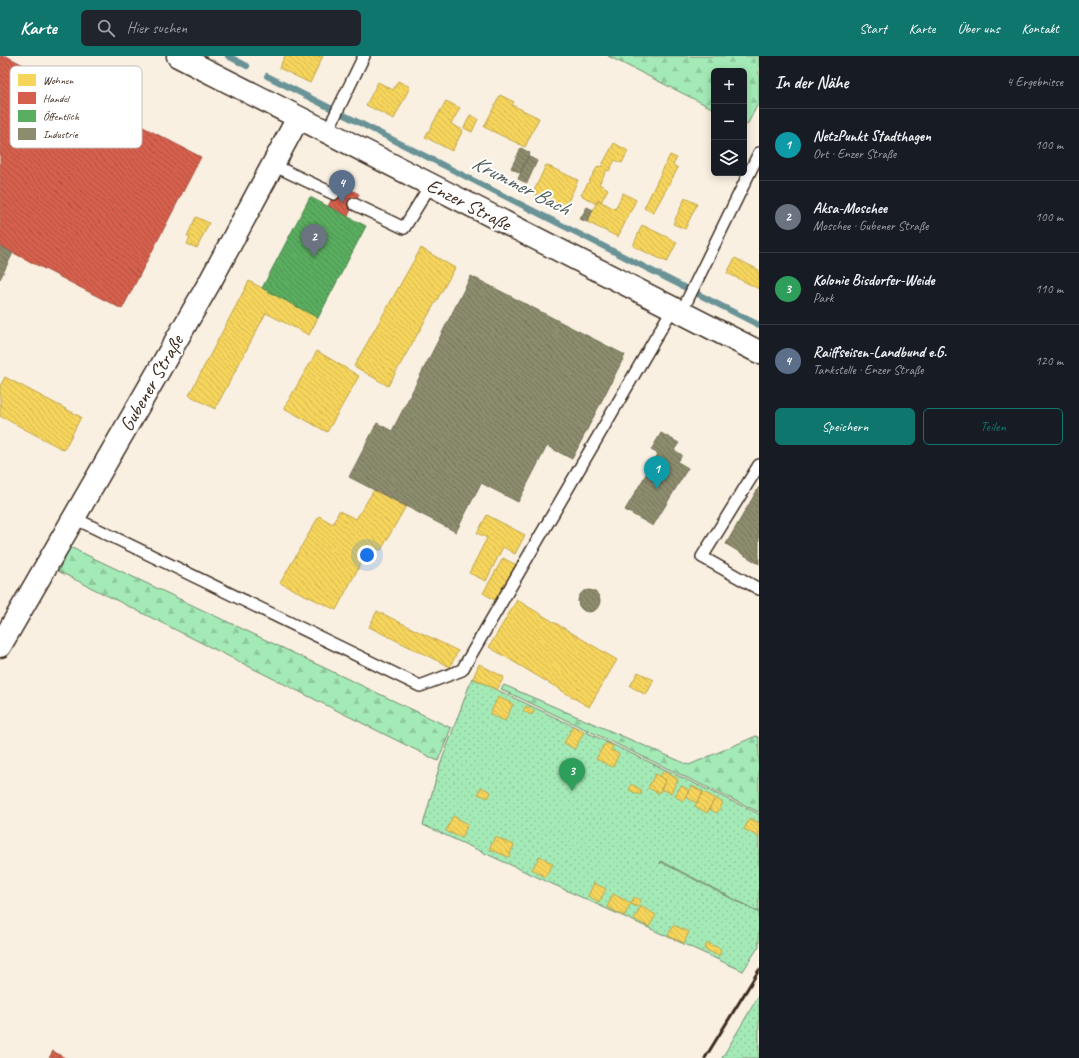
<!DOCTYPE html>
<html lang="de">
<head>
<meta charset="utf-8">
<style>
	:root { --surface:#171b24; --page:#20242c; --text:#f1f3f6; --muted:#9ea1a6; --line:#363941; --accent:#0f766e }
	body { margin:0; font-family:Caveat,sans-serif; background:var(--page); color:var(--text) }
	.controls { position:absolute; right:12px; top:12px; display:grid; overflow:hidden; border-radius:6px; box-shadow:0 2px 10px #0003 }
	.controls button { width:36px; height:36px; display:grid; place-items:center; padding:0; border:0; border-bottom:1px solid var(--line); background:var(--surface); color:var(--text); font:20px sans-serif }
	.you { position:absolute; left:367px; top:499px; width:14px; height:14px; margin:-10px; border:3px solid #fff; border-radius:50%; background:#1a73e8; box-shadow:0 0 0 6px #1a73e833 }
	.badge { display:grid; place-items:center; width:26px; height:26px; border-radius:50%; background:var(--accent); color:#fff; font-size:13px; font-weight:700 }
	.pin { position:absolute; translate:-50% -33px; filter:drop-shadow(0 1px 2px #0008) }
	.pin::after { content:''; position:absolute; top:21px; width:14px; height:12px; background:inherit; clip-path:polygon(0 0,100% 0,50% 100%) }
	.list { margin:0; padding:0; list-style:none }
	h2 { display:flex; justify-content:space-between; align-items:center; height:52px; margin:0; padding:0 16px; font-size:17px }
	h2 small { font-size:13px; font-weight:400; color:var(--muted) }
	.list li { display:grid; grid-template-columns:26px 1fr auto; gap:12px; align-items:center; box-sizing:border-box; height:72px; padding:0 16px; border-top:1px solid var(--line) }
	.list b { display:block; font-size:15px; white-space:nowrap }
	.list p { margin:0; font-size:13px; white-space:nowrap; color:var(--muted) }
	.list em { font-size:13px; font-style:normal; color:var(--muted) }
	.actions { display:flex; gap:8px; padding:12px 16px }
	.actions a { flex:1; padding:9px 0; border:1px solid var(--accent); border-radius:6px; text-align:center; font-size:14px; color:var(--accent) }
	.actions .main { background:var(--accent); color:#fff }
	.icon { flex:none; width:22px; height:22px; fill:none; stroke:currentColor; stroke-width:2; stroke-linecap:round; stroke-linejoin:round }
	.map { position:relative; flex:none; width:759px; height:1002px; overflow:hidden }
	header { display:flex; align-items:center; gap:24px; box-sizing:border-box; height:56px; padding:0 20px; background:var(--accent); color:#fff }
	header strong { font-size:19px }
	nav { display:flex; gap:22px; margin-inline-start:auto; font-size:14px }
	.search { width:280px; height:36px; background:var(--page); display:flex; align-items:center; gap:10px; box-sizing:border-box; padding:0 14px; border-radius:6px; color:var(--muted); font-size:15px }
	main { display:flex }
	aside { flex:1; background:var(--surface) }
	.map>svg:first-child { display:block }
</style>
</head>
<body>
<header>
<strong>Karte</strong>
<div class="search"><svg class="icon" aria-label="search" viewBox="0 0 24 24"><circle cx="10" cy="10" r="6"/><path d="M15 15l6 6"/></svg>Hier suchen</div>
<nav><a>Start</a><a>Karte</a><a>Über uns</a><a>Kontakt</a></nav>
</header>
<main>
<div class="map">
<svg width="759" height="1002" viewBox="0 0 759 1002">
	<defs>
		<pattern id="forest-firs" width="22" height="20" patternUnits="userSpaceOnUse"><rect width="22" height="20" fill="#a4eab7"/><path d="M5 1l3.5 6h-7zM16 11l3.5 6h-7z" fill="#8ec99d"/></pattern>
		<pattern id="garden-dots" width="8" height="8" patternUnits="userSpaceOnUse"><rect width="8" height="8" fill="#a4eab7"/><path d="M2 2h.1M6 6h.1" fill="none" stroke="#8ec99d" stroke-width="1.8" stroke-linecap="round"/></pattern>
		<pattern id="homes-back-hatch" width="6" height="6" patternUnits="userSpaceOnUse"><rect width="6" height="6" fill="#f6d55c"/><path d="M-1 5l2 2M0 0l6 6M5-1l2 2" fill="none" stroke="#d4b750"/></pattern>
		<pattern id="shops-back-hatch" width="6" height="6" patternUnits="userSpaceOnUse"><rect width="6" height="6" fill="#d6604d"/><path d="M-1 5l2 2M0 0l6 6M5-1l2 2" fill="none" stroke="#af4f3f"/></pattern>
		<pattern id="public-back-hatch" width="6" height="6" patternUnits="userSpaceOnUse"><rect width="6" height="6" fill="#5aae61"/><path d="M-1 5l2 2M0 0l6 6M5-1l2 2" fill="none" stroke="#4c8e4f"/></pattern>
		<pattern id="industry-back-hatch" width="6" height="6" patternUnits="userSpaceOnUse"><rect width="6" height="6" fill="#8c8c6e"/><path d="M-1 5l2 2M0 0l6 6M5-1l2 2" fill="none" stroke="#74735a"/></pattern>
	</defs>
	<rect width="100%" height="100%" fill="#f9f0e2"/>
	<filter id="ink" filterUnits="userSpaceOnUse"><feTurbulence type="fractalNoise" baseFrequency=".025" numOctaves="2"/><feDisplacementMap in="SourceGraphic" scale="8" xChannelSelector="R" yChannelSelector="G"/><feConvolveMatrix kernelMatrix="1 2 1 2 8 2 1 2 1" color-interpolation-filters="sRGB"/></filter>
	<g filter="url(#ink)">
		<path fill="url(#forest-firs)" stroke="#708a6a" d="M608 0H759V46L747 69 744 67V15H714V53Z
			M70 491 451 672 438 705 58 515Z
			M504 629 689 709 756 680 759 682V756L501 633Z"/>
		<path fill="url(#garden-dots)" stroke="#708a6a" d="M472 622 759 758V856L661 805 660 808 661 806 759 857V890L743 915 423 769 439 712Z
			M759 939V1002H722Z"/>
		<path fill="url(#homes-back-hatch)" stroke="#bea249" d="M285 0H323L310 27 279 12Z
			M398 25 410 31 394 63 366 49 378 26 393 34Z
			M500 39 514 46 512 49 539 62 525 91 484 71Z
			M446 45 460 52 451 68 463 74 452 95 425 81Z
			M470 59 478 63 472 76 464 72Z
			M614 87 628 95 622 107 615 104 609 115 607 114 599 128 608 133 601 146 598 144 596 148 581 139 598 110 601 111Z
			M670 99 677 102 673 109 678 112 653 157 644 152Z
			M546 109 578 124 565 152 533 137Z
			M623 137 636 144 618 181 587 166 598 144 615 153Z
			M685 142 697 148 685 173 673 168Z
			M196 161 209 167 197 192 187 188 190 181 187 180Z
			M642 169 677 186 667 206 633 190Z
			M421 192 455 212 388 330 354 310Z
			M735 202 759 214V233L727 217Z
			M249 225 318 262 309 279 266 257 215 353 189 339Z
			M317 295 359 320 327 376 284 352Z
			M5 321 81 361 64 394 0 360V330Z
			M374 434 406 450 381 494 370 490 336 554 280 527 319 460 333 468 339 455 356 463Z
			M487 459 525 479 515 498 503 491 486 525 469 517 487 482 477 477Z
			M503 502 518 510 498 546 483 537Z
			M517 544 617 604 589 651 489 591Z
			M377 555 458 595 450 611 369 571Z
			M479 608 504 621 497 634 473 622Z
			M638 616 654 624 646 639 630 630Z
			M498 641 513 648 505 665 490 658Z
			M526 650 534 654 532 659 523 655Z
			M573 670 584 676 575 693 564 687Z
			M606 687 613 690 611 694 619 698 613 711 596 703 603 690H604Z
			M663 715 678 723 671 737 661 733 666 724 660 721Z
			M655 718 666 724 659 737 648 732Z
			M631 728 642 734 640 739 629 734Z
			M681 730 689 734 683 745 675 740Z
			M692 730 703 736 697 747 686 741Z
			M481 731 491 736 488 742 478 738Z
			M703 736 715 742 707 757 695 750Z
			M715 742 723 747 717 757 709 753Z
			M453 760 468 768 462 782 446 775Z
			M750 762 759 767V781L744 773Z
			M495 781 514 789 509 801 489 793Z
			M540 800 553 808 545 821 532 813Z
			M594 827 606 833 599 846 588 840Z
			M613 838 631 847 624 860 607 851Z
			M634 841 641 844 638 851 631 848Z
			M641 850 656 859 649 871 634 863Z
			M673 869 689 876 684 887 668 880Z
			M707 887 721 893 719 900 704 893Z"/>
		<path fill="url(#shops-back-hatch)" stroke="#a8503f" d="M0 0H6L201 101 122 253 0 190Z
			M340 128 359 138 348 160 328 150Z
			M53 995 65 1002H49Z"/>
		<path fill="url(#public-back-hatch)" stroke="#51864d" d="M310 141 366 170 318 262 262 232Z"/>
		<path fill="url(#industry-back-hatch)" stroke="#746f56" d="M521 92 530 97 520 117 511 112Z
			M528 100 537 105 527 127 518 123Z
			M587 151 593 154 587 166 580 163Z
			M0 190 13 197 0 223Z
			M471 220 625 299 572 403 547 390 518 446 481 427 456 476 349 421 377 367 392 375Z
			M661 377 679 387 674 394 682 399 678 406 688 412 653 470 625 454 658 398 651 394Z
			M759 431V508L726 488Z
			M578 545a11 11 0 1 1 22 0a11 11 0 1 1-22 0Z"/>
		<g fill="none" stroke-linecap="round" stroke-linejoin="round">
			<path stroke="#6b9397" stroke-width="6" d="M228 0 247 10
				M267 20 759 269"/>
			<g stroke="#3b2a1e" stroke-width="14">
				<path id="service" d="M327 76 364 0
					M273 109 334 138
					M354 148 404 172 431 128
					M681 257 759 97
					M759 409 702 501 759 533
					M74 462 420 630 462 614 673 252"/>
			</g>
			<g stroke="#3b2a1e" stroke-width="25">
				<path id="minor" d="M0 590 211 224 298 62"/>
			</g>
			<g stroke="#3b2a1e" stroke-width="25">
				<path id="secondary" d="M178 0 759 296"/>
			</g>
			<use href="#service" stroke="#fff" stroke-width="11"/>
			<use href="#minor" stroke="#fff" stroke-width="22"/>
			<use href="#secondary" stroke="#fff" stroke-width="22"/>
			<path stroke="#3b2a1e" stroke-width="3" d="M705 1002 759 914"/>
		</g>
	</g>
	<g text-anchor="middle" stroke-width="4" stroke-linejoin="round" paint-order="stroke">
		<g font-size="20" fill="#3b2a1e" stroke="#fff">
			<text transform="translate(469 148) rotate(27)" y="7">Enzer Straße</text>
			<text transform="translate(151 327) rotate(-60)" y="7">Gubener Straße</text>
		</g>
		<g font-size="21" font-style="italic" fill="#535f5b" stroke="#fff">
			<text transform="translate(521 129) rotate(27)" y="7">Krummer Bach</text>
		</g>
	</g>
	<rect x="10" y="10" width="132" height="82" rx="6" fill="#fff" stroke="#c4bfbc" stroke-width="1"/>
	<rect x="18" y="18" width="18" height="12" fill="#f6d55c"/>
	<rect x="18" y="36" width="18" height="12" fill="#d6604d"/>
	<rect x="18" y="54" width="18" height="12" fill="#5aae61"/>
	<rect x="18" y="72" width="18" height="12" fill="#8c8c6e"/>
	<g font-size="11" fill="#3b2a1e">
		<text x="43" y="28">Wohnen</text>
		<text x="43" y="46">Handel</text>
		<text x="43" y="64">Öffentlich</text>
		<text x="43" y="82">Industrie</text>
	</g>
</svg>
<div class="controls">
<button>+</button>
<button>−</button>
<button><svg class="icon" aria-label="layers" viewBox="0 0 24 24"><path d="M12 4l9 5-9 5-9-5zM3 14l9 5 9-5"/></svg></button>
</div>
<div class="you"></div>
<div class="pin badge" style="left:657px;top:433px;background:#0f9aa8">1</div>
<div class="pin badge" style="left:314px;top:201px;background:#6b7280">2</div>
<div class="pin badge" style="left:572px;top:735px;background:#2e9e5b">3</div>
<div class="pin badge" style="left:342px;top:147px;background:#5c6f8a">4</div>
</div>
<aside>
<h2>In der Nähe<small>4 Ergebnisse</small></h2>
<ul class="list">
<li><span class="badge" style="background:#0f9aa8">1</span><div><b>NetzPunkt Stadthagen</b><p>Ort · Enzer Straße</p></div><em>100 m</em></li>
<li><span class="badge" style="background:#6b7280">2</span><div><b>Aksa-Moschee</b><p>Moschee · Gubener Straße</p></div><em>100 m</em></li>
<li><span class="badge" style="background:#2e9e5b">3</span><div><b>Kolonie Bisdorfer-Weide</b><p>Park</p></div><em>110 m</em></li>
<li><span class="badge" style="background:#5c6f8a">4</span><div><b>Raiffseisen-Landbund e.G.</b><p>Tankstelle · Enzer Straße</p></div><em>120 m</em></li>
</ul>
<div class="actions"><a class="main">Speichern</a><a>Teilen</a></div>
</aside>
</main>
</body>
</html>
